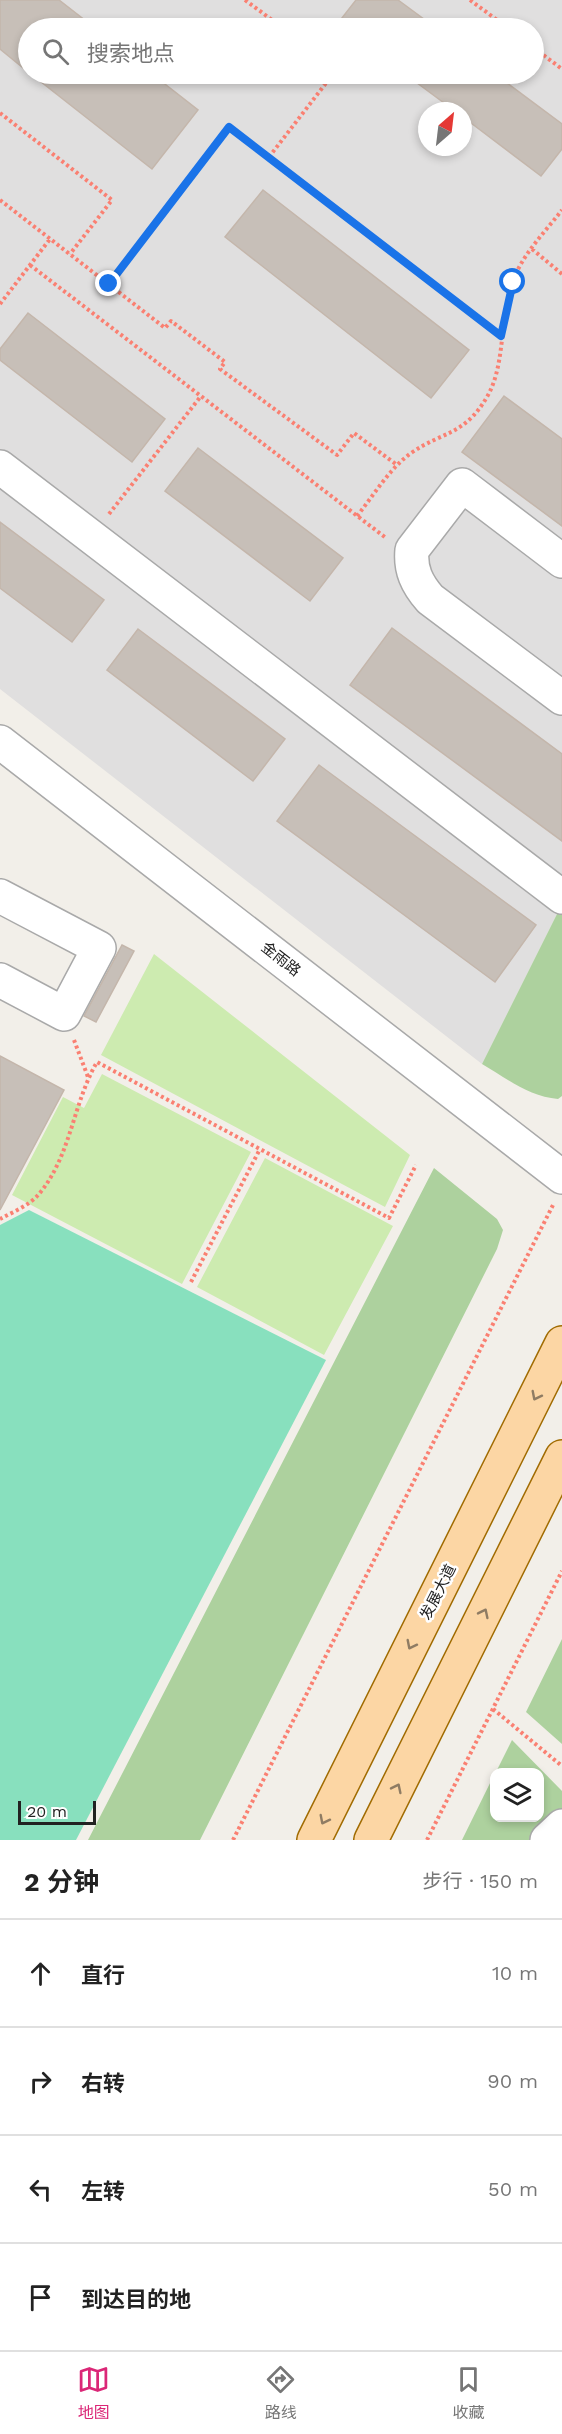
<!DOCTYPE html>
<html lang="zh">
<head>
<meta charset="utf-8">
<style>
	:root { --surface:#fff; --page:#f6f6f6; --text:#222; --muted:#767676; --line:#e0e0e0; --accent:#db2777 }
	body { margin:0; font-family:"Work Sans","Noto Sans SC",sans-serif; background:var(--page); color:var(--text) }
	.controls { position:absolute; right:18px; bottom:18px; display:grid; overflow:hidden; border-radius:12px; box-shadow:0 3px 9px #0003 }
	.controls button { width:54px; height:54px; display:grid; place-items:center; padding:0; border:0; border-bottom:2px solid var(--line); background:var(--surface); color:var(--text); font:30px sans-serif }
	.compass { position:absolute; left:418px; top:102px; width:54px; height:54px; border-radius:50%; background:var(--surface); box-shadow:0 3px 9px #0003; rotate:28deg }
	.scale { position:absolute; left:18px; bottom:15px; width:78px; box-sizing:border-box; padding-left:6px; border:3px solid #222; border-top:0; font-size:16px; line-height:21px; white-space:nowrap; color:#222; -webkit-text-stroke:4px #fff; paint-order:stroke }
	.stop { position:absolute; width:18px; height:18px; margin:-14px; border:4px solid #1a73e8; border-radius:50%; background:#fff }
	.stop.end { background:#1a73e8; border-color:#fff; box-shadow:0 2px 6px #0008 }
	.list { margin:0; padding:0; list-style:none }
	h2 { display:flex; justify-content:space-between; align-items:center; height:78px; margin:0; padding:0 24px; font-size:26px }
	h2 small { font-size:20px; font-weight:400; color:var(--muted) }
	.list li { display:grid; grid-template-columns:39px 1fr auto; gap:18px; align-items:center; box-sizing:border-box; height:108px; padding:0 24px; border-top:2px solid var(--line) }
	.list b { display:block; font-size:22px; white-space:nowrap }
	.list em { font-size:20px; font-style:normal; color:var(--muted) }
	.icon { flex:none; width:33px; height:33px; fill:none; stroke:currentColor; stroke-width:2; stroke-linecap:round; stroke-linejoin:round }
	.map { position:relative; flex:none; width:562px; height:1840px; overflow:hidden }
	.search { position:absolute; background:var(--surface); box-shadow:0 3px 9px #0003; left:18px; right:18px; top:18px; height:66px; display:flex; align-items:center; gap:15px; box-sizing:border-box; padding:0 21px; border-radius:33px; color:var(--muted); font-size:22px }
	.sheet { height:510px; background:var(--surface) }
	nav { display:flex; justify-content:space-around; align-items:center; box-sizing:border-box; height:84px; border-top:2px solid var(--line); background:var(--surface); font-size:16px; color:var(--muted) }
	nav a { display:grid; justify-items:center; gap:3px }
	nav .on { color:var(--accent) }
	.map>svg:first-child { display:block }
</style>
</head>
<body>
<div class="map">
<svg width="562" height="1840" viewBox="0 0 562 1840">
	<rect width="100%" height="100%" fill="#f2efe9"/>
	<path fill="#e0dfdf" fill-rule="evenodd" d="M0 0H562V904L482 1064 0 689ZM28 28H534V74H28ZM427 111H463V147H427Z"/>
	<path fill="#cdebb0" d="M154 954 410 1155 385 1207 101 1055Z
		M102 1074 251 1152 182 1284 12 1195 63 1097 84 1108Z
		M265 1158 393 1226 324 1355 197 1287Z"/>
	<path fill="#add19e" d="M562 904V1096L558 1099C529 1097 506 1078 482 1064Z
		M434 1168 497 1219 503 1230 497 1249 200 1840H88Z
		M562 1639V1744L526 1712Z
		M512 1740 562 1791V1820L551 1840H462L494 1775V1818H540V1772H496Z"/>
	<path fill="#88e0be" d="M29 1210 326 1360 76 1840H0V1225Z"/>
	<path fill="#c7bfb8" stroke="#c4b6ab" stroke-width="1.5" d="M0 0H59L95 28H28V72L0 49Z
		M356 0H398L436 28H346L338 23Z
		M31 74H152L198 110 152 169Z
		M405 74H495L562 124V149L541 176 463 117V111H455Z
		M263 190 469 350 431 398 225 237Z
		M28 313 165 419 132 462 0 360V349Z
		M504 396 562 439V526L462 452Z
		M198 448 343 558 310 601 165 491Z
		M0 522 104 600 72 642 0 588Z
		M392 628 562 754V841L350 685Z
		M138 629 285 739 253 781 107 670Z
		M319 765 536 925 495 982 277 821Z
		M122 945 134 951 96 1022 84 1016Z
		M0 1056 64 1090 0 1210Z"/>
	<g fill="none" stroke-linecap="round" stroke-linejoin="round">
		<g stroke="#a9a9a9" stroke-width="36">
			<path id="minor" d="M0 467 562 897
				M562 561 462 485 412 550C410 570 417 584 430 599L562 698
				M0 742 562 1177
				M0 896 99 948 64 1014 0 980
				M547 1840 562 1826"/>
		</g>
		<g stroke="#a06b00" stroke-width="36">
			<path id="major" d="M314 1840 562 1343
				M371 1840 562 1457"/>
		</g>
		<path stroke="#fa8072" stroke-width="4" stroke-dasharray="3 3" stroke-linecap="butt" d="M245 0 283 28
			M470 0 508 28
			M534 48 562 69
			M0 113 112 200 70 254
			M269 157 333 74
			M0 200 165 328 171 321 225 362 220 369 337 455 354 433 397 465
			M532 249 562 274
			M30 265 386 538
			M109 284 229 127 501 336
			M0 304 50 239
			M109 514 201 396
			M357 516C374 495 389 469 411 453 443 431 464 436 487 397 506 364 499 319 513 281 522 255 545 232 562 210
			M74 1040 88 1077
			M0 1219C13 1212 30 1205 39 1194 71 1156 73 1103 97 1062L389 1218 416 1165
			M191 1282 260 1149
			M493 1709 562 1766
			M233 1840 554 1203
			M427 1840 562 1571"/>
		<use href="#minor" stroke="#fff" stroke-width="33"/>
		<use href="#major" stroke="#fcd6a4" stroke-width="33"/>
	</g>
	<defs><path id="oneway-chevron" d="M-2-3.5L2.5 0L-2 3.5" fill="none" stroke-width="1.6" stroke-linecap="round" stroke-linejoin="round" transform="scale(1.5)"/></defs>
	<g stroke="#8f7c63">
		<use href="#oneway-chevron" transform="translate(536 1396) rotate(117)"/>
		<use href="#oneway-chevron" transform="translate(484 1613) rotate(-64)"/>
		<use href="#oneway-chevron" transform="translate(411 1645) rotate(117)"/>
		<use href="#oneway-chevron" transform="translate(397 1788) rotate(-64)"/>
		<use href="#oneway-chevron" transform="translate(324 1820) rotate(117)"/>
	</g>
	<g fill="none" stroke-linecap="round" stroke-linejoin="round">
		<path stroke="#1a73e8" stroke-width="8" d="M109 284 229 127 501 336 513 282"/>
	</g>
	<g text-anchor="middle" stroke-width="5" stroke-linejoin="round" paint-order="stroke">
		<g font-size="15" fill="#222" stroke="#fff">
			<text transform="translate(281 959) rotate(38)" y="5">金雨路</text>
			<text transform="translate(438 1592) rotate(-63)" y="5">发展大道</text>
		</g>
	</g>
</svg>
<div class="controls">
<button><svg class="icon" aria-label="layers" viewBox="0 0 24 24"><path d="M12 4l9 5-9 5-9-5zM3 14l9 5 9-5"/></svg></button>
</div>
<svg class="compass" viewBox="-18 -18 36 36"><path d="M0-13l5 13h-10z" fill="#e53935"/><path d="M0 13l5-13h-10z" fill="#767676"/></svg>
<div class="scale">20 m</div>
<div class="stop" style="left:513px;top:282px"></div>
<div class="stop end" style="left:109px;top:284px"></div>
<div class="search"><svg class="icon" aria-label="search" viewBox="0 0 24 24"><circle cx="10" cy="10" r="6"/><path d="M15 15l6 6"/></svg>搜索地点</div>
</div>
<section class="sheet">
<h2>2 分钟<small>步行 · 150 m</small></h2>
<ul class="list">
<li><svg class="icon" aria-label="ahead" viewBox="0 0 24 24"><path d="M12 20V5M6 11l6-6 6 6"/></svg><div><b>直行</b></div><em>10 m</em></li>
<li><svg class="icon" aria-label="right" viewBox="0 0 24 24"><path d="M7 20v-9h11M14 6l5 5-5 5"/></svg><div><b>右转</b></div><em>90 m</em></li>
<li><svg class="icon" aria-label="left" viewBox="0 0 24 24"><path d="M17 20v-9H6M10 6l-5 5 5 5"/></svg><div><b>左转</b></div><em>50 m</em></li>
<li><svg class="icon" aria-label="arrive" viewBox="0 0 24 24"><path d="M6 21V4h12l-3 4 3 4H6"/></svg><div><b>到达目的地</b></div></li>
</ul>
</section>
<nav>
<a class="on"><svg class="icon" aria-label="map" viewBox="0 0 24 24"><path d="M3 6l6-2 6 2 6-2v14l-6 2-6-2-6 2zM9 4v14M15 6v14"/></svg>地图</a>
<a><svg class="icon" aria-label="directions" viewBox="0 0 24 24"><path d="M12 3l9 9-9 9-9-9zM9 14v-3h6M13 9l2 2-2 2"/></svg>路线</a>
<a><svg class="icon" aria-label="saved" viewBox="0 0 24 24"><path d="M7 4h10v16l-5-4-5 4z"/></svg>收藏</a>
</nav>
</body>
</html>
